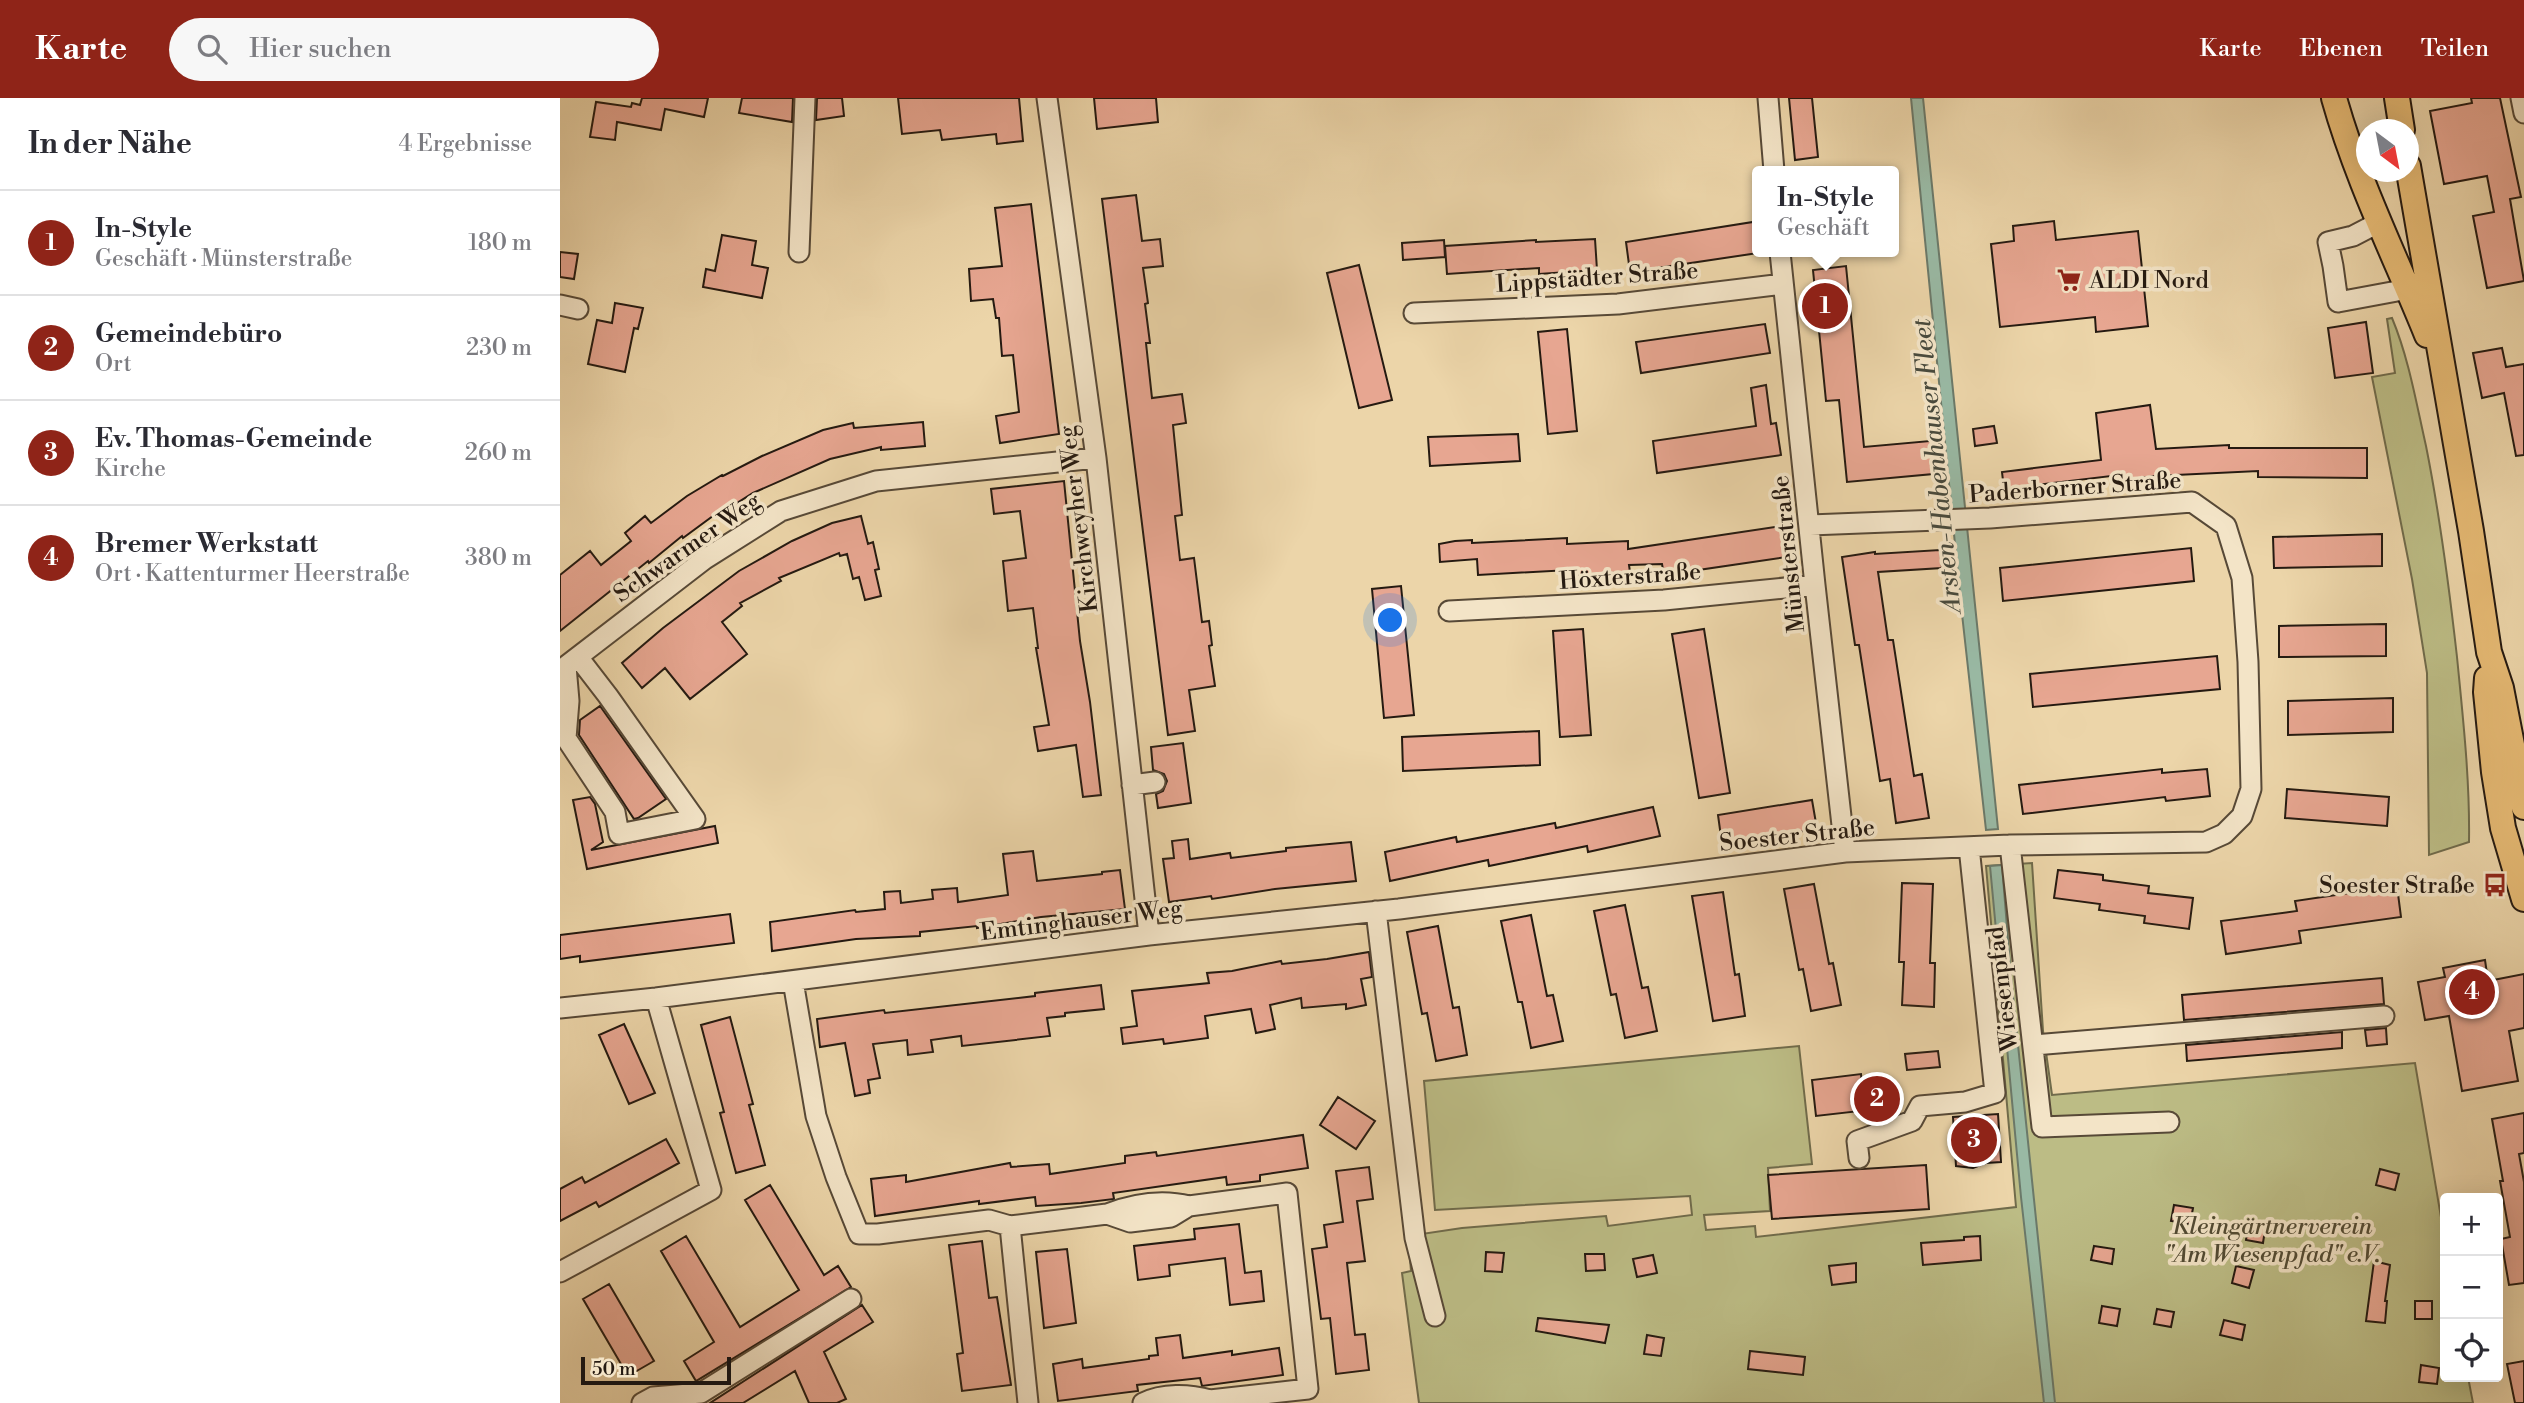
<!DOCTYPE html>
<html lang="de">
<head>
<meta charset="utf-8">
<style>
	:root { --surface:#fff; --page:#f7f7f7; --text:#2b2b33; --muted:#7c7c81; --line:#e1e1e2; --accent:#8f2418 }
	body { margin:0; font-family:"Libre Bodoni",serif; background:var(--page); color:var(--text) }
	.controls { position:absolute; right:21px; bottom:21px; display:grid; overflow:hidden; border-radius:7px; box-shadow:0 7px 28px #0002 }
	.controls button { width:63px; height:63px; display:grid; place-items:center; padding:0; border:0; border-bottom:2px solid var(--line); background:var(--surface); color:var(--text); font:35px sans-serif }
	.compass { position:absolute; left:1796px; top:21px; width:63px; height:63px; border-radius:50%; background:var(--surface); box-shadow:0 7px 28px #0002; rotate:148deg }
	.scale { position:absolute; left:21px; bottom:18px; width:150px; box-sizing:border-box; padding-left:7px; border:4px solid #251a11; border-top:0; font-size:19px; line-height:24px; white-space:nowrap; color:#251a11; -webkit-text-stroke:5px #f3e4c7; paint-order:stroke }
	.you { position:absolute; left:831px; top:523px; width:24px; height:24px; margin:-18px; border:5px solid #fff; border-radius:50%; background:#1a73e8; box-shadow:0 0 0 10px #1a73e833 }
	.badge { display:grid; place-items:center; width:46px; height:46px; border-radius:50%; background:var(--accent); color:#fff; font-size:23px; font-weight:700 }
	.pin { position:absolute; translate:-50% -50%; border:4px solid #fff; box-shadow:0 2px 7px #0006 }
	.popup { position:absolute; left:1192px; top:68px; width:147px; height:91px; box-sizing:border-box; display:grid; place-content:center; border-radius:7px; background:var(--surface); filter:drop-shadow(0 2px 5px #0005); font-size:23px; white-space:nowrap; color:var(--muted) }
	.popup b { font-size:26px; color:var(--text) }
	.popup::after { content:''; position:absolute; left:50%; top:100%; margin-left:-14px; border:14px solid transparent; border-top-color:var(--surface) }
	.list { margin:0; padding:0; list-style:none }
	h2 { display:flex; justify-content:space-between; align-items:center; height:91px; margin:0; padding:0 28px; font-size:30px }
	h2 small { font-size:23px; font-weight:400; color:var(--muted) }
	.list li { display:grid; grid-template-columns:46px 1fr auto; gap:21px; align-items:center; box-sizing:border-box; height:105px; padding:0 28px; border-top:2px solid var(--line) }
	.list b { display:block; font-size:26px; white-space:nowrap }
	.list p { margin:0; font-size:23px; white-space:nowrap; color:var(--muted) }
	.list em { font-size:23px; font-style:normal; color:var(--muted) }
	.icon { flex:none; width:38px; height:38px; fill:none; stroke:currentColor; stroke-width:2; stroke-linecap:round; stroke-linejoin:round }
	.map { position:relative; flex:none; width:1964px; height:1305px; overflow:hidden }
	header { display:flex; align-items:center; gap:42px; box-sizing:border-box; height:98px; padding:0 35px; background:var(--accent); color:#fff }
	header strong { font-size:33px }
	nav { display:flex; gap:38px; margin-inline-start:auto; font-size:24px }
	.search { width:490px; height:63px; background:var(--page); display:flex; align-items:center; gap:18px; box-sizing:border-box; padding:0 24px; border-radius:38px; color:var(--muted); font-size:26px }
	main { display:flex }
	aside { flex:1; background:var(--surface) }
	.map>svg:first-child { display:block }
</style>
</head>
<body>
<header>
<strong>Karte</strong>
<div class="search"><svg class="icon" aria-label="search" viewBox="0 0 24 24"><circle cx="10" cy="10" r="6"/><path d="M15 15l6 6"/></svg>Hier suchen</div>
<nav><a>Karte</a><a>Ebenen</a><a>Teilen</a></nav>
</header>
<main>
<aside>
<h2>In der Nähe<small>4 Ergebnisse</small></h2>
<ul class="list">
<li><span class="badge">1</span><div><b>In-Style</b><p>Geschäft · Münsterstraße</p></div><em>180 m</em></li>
<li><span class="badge">2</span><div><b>Gemeindebüro</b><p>Ort</p></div><em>230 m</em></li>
<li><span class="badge">3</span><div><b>Ev. Thomas-Gemeinde</b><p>Kirche</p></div><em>260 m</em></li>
<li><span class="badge">4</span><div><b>Bremer Werkstatt</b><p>Ort · Kattenturmer Heerstraße</p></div><em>380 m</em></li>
</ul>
</aside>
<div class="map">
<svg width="1964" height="1305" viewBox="0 0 1964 1305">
	<rect width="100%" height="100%" fill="#ecd5a9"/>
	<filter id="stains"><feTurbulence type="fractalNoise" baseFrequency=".00286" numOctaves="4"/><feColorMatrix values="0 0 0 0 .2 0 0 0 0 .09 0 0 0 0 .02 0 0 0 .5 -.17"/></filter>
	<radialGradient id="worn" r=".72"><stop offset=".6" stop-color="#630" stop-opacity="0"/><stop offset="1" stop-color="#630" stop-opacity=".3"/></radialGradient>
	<path fill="#bcbc85" stroke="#706b4b" stroke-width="2" d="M1832 220C1849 261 1856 304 1866 348 1880 418 1889 488 1897 559 1903 620 1910 682 1909 744L1869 757 1867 575 1852 481 1812 279 1835 275 1827 221Z
		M1472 765 1483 933 1492 997 1855 965 1885 1143V1279H1908L1913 1305H859L842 1175 851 1173 848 1138 902 1130 1046 1118 1048 1128 1132 1117 1130 1098 875 1112 864 983 1239 948 1252 1066 1208 1070 1210 1113 1144 1117 1146 1132 1195 1128 1196 1139 1456 1109 1426 768Z"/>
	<path fill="#99b9a4" stroke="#6b7969" stroke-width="2" d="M1351 0H1363L1438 731 1426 732 1401 507Z
		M1442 767 1451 879 1495 1305H1484L1461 1099 1430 768Z"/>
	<path fill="#e7a691" stroke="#251a11" stroke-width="2" d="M82 0H148L144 19 105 11 101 32 57 24 55 42 30 39 36 4 71 9 72 5 80 7Z
		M182 0H233L232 24 179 15Z
		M257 0H282L284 18 256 22Z
		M338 0H459L463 43 437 46 436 36 382 42 380 32 342 36Z
		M534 0H596L598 24 537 31Z
		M1229 0H1252L1258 59 1235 62Z
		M1911 0H1940L1961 99 1950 101 1964 183 1927 190 1913 118 1934 114 1927 78 1884 86 1870 13 1912 5Z
		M576 97 582 143 600 141 603 168 583 170 588 205 585 206 590 245H586L592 300 622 296 626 325 613 327 622 417 615 418 620 462 634 460 642 524 649 523 652 547 649 548 655 588 629 592 635 633 608 637 542 101Z
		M471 106 499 336 440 345 436 318 459 314 453 257 442 258 439 220H436L433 201 411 203 409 171 442 168 435 110Z
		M1494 123 1496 142 1578 133 1588 228 1536 234 1535 219 1440 229 1431 146 1454 143 1453 128Z
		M1193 124 1198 155 1070 174 1066 144Z
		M162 137 196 143 192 167 208 170 202 200 143 189 146 171 155 173Z
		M1035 141 1037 172 979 176V170L887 176 885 148 976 142V144Z
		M884 142 885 159 843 162 842 145Z
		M0 154 18 156 14 181 0 179Z
		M799 167 832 302 799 310 767 175Z
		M1286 168 1304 349 1381 342 1384 375 1287 384 1279 302 1266 303 1253 172Z
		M55 205 83 210 78 231 74 230 65 274 28 266 37 222 52 225Z
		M1806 224 1813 275 1775 280 1768 230Z
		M1205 226 1210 255 1081 275 1076 244Z
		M1007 231 1017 333 988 336 978 234Z
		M1942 250 1946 269 1964 266V357L1956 358 1944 295 1922 300 1913 255Z
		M1206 287 1211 326 1216 325 1221 357 1097 375 1093 343 1196 328 1191 290Z
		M1590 307 1596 351 1669 347V350H1807V380L1698 379V373L1595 378 1560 383 1559 377 1444 391 1442 374 1541 362 1536 315Z
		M363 324 365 348 321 352V349L270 361 193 395 158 417 157 415 123 440 122 438 89 465 88 463 0 533V477L30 453 41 467 71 443 65 435 85 418 91 425 127 398 162 377 163 378 202 358 263 332 293 325 294 330Z
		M1434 328 1437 345 1415 348 1413 331Z
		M958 336 960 363 870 368 868 339Z
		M504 383 520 543 530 604 541 697 523 699 516 647 478 653 474 629 489 627 476 550H478L473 510 448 513 443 463 466 460 460 413 434 416 431 391Z
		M301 418 308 446 313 444 319 471 315 472 321 498 305 502 299 479 293 481 287 456 280 458 279 455 219 480 221 483 180 505 182 508 162 524 187 556 130 601 105 570 82 590 62 565 103 530 179 473 232 443 272 425Z
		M1228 427 1233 458 1104 477 1102 466 1069 467 1070 474 1009 477V472L918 477 917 461 880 464 879 446 895 443 912 442V445L1007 440V446L1068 443V451Z
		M1822 436V468L1714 470 1713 439Z
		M1631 450 1634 483 1443 503 1440 470Z
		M1380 452 1382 470 1318 474 1328 542H1333L1354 678 1362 676 1369 720 1336 725 1330 681 1320 683 1299 547H1295L1282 459 1315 454V456Z
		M841 488 854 617 824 620 812 491Z
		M1826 526V558L1719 559V528Z
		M1023 531 1031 637 1000 639 993 533Z
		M1144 531 1170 695 1139 700 1112 536Z
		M1657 558 1660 591 1473 609 1470 576Z
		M1833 600V634L1728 637V603Z
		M40 608 106 701 78 720 74 721 19 637 20 622Z
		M979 633 980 667 843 673 842 639Z
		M623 645 631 705 598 710 596 696 603 693 607 683 604 676 593 672 591 649Z
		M1602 671V675L1647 671 1650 698 1606 703 1605 699 1463 716 1459 687Z
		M1727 691 1829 699 1827 728 1725 720Z
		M30 699 35 706 43 744 31 752 155 728 158 745 27 771 13 702Z
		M1252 702 1257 731 1162 746 1158 717Z
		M1093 709 1100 738 1028 754 1027 748 929 768 928 762 830 783 825 754 896 739 897 744 995 725 996 730Z
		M628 741 630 761 670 755 671 760 726 753V750L791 744 796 783 715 791 652 801 651 798 609 804 603 761 614 760 612 743Z
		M473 753 477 783 542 776V774L560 772 565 811 481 819 417 830V828L360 834V838L296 841 212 853 210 824 295 812 296 814 325 811 324 794 340 793 341 805 373 801 372 792 397 790 398 804 448 797 443 756Z
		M1498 772 1543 777V782L1589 788 1588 795 1633 800 1629 831 1584 825 1585 818 1539 812 1540 806 1494 800Z
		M1342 785 1373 786 1370 865H1375L1374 909 1342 907 1344 864H1339Z
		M1254 786 1269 866 1273 865 1281 907 1251 913 1243 871 1239 872 1224 791Z
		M1837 788 1841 819 1739 833 1741 845 1666 856 1661 823 1737 813 1735 803Z
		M1163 794 1175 877 1179 876 1185 918 1153 923 1132 798Z
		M1065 807 1082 890 1088 889 1097 933 1065 940 1056 896 1051 897 1034 813Z
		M170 816 174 845 20 864V858L0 861V837Z
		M971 817 987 898 993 897 1003 943 971 950 962 904H958L941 823Z
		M878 828 893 910 899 909 907 957 876 963 867 915 862 916 847 834Z
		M809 854 812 879 801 881 806 907 786 911V906L742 910 741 900 710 907 715 931 696 935 691 911 645 918 648 940 604 946 603 941 563 946 561 930 577 928 572 893 649 885 647 875 672 873 721 863 722 866 767 861Z
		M1925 862 1928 883 1964 876V930L1949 933 1958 983 1902 993 1889 918 1865 922 1858 884 1885 879 1883 870Z
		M1822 880 1824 906 1624 922 1622 897Z
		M541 887 544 911 505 915V918L487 920 490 938 402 948 401 938 371 942 373 954 348 957 347 942 313 946 320 980 308 982 310 995 295 998 285 945 260 949 257 921 324 912 325 915 475 898V895Z
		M170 919 193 1006 189 1007 205 1067 176 1075 160 1015 164 1014 141 927Z
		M64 926 95 995 69 1006 39 937Z
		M1826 930 1827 946 1807 948 1805 932Z
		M1782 934V950L1627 963 1626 947Z
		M1378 953 1380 969 1347 972 1345 956Z
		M1301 976 1302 987 1335 983 1339 1014 1299 1019V1013L1256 1018 1252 982Z
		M778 999 815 1023 796 1051 760 1027Z
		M1964 1015V1055L1959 1056 1964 1084V1185L1949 1187 1941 1141 1950 1139 1940 1083H1943L1932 1021Z
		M1438 1016 1441 1064 1426 1065 1413 1070 1396 1068 1393 1019Z
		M743 1037 748 1070 700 1077V1083L667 1087 666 1079 553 1095 554 1101 521 1105 476 1108 475 1099 419 1106V1103L315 1118 311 1081 346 1077V1084L450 1065 451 1069 489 1066 490 1076 565 1065V1058L596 1054 597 1058Z
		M106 1041 119 1065 39 1109 36 1104 0 1123V1091L22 1079 25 1085Z
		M1366 1067 1369 1111 1212 1121 1208 1077Z
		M809 1069 813 1101 797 1103 805 1163 787 1165 795 1237 805 1236 809 1272 776 1276 770 1220 761 1221 752 1151 767 1149 764 1127 783 1124 776 1073Z
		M1820 1071 1839 1076 1835 1092 1816 1087Z
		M210 1087 264 1177 278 1168 291 1189 136 1283 124 1263 154 1244 101 1153 126 1138 180 1229 239 1192 185 1102Z
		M1614 1107 1633 1110 1630 1126 1611 1123Z
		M1689 1122 1706 1125 1703 1145 1686 1142Z
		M679 1126 685 1175 701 1173 704 1203 670 1207 665 1160 609 1167 610 1178 578 1182 574 1148 635 1141 634 1131Z
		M1420 1138 1421 1162 1363 1167 1361 1145 1404 1142V1139Z
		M422 1143 429 1200 437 1199 451 1287 402 1293 397 1256 403 1255 389 1147Z
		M1534 1148 1554 1151 1552 1166 1531 1162Z
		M507 1151 516 1225 484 1230 476 1154Z
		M926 1154 944 1155 942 1174 925 1173Z
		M1025 1156H1044L1045 1172 1026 1173Z
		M1093 1157 1097 1175 1077 1179 1073 1161Z
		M1814 1163 1830 1167 1825 1203H1827L1825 1225 1806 1223Z
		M1296 1165V1184L1272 1187 1269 1168Z
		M1676 1168 1694 1172 1689 1190 1672 1185Z
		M49 1186 94 1263 68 1278 23 1201Z
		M1855 1203H1872V1221H1855Z
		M302 1207 313 1224 264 1254 286 1301 277 1305H249L235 1273 183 1305H150Z
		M1542 1208 1560 1211 1557 1228 1539 1225Z
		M1597 1211 1614 1214 1611 1229 1594 1226Z
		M978 1220 1049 1227 1045 1245 976 1233Z
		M1664 1222 1685 1227 1682 1242 1660 1237Z
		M620 1237 623 1260 672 1253V1257L719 1250 723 1277 642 1288 640 1280 577 1287 578 1293 498 1303 493 1266 522 1261 523 1270 589 1261V1258L598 1257 596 1240Z
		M1087 1237 1104 1240 1101 1258 1084 1256Z
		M1190 1253 1245 1259 1243 1277 1188 1271Z
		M1964 1263V1305H1955L1947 1266Z
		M1861 1267 1879 1270 1877 1286 1859 1284Z"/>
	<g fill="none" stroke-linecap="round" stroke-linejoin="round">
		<g stroke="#574937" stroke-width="23">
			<path id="minor" d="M487 0 536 360 589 837
				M1208 0 1214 73
				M1961 0 1964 15
				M1818 125 1793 138 1768 144 1773 168 1778 204 1848 191
				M239 154 245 0
				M1220 154 1255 487 1285 754
				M0 207 18 211
				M854 215 1058 206 1223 186
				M889 513 1104 502 1255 487
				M18 559 48 598 135 721 59 736 55 714 6 640 9 603 6 568 145 461 221 413 316 383 536 360
				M572 687 595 684
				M1450 747 1482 1029 1609 1024
				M816 813 855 1140 875 1218
				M233 883 256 1018 276 1079 299 1136H318L429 1122 450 1128 547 1116 570 1124 611 1119 629 1108 727 1095 748 1291 650 1302 645 1305
				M0 910 96 900 589 837 839 811 1285 754 1450 747 1646 744 1664 736 1682 718 1691 691 1688 564 1682 480 1666 428 1632 404 1430 420 1250 427
				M1474 947 1824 918
				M1299 1060 1297 1043 1352 1023 1360 1008 1405 1004 1435 995 1409 749
				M547 1116C573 1106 601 1101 629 1108
				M450 1128 468 1305
				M0 1174 151 1092 96 900
				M82 1305 93 1299 141 1295 291 1201
				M583 1305C603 1295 629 1296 650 1302"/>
		</g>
		<g stroke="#251a11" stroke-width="28">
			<path id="major" d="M1774 0C1797 82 1835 158 1867 237
				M1837 0 1842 32
				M1848 68 1911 433 1929 554 1941 590 1964 709
				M1927 580 1926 594 1934 674 1943 730 1964 801"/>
		</g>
		<use href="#minor" stroke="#f3e4c7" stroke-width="19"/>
		<use href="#major" stroke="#e6ba74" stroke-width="24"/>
	</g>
	<defs>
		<g id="supermarket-bare" transform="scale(1.89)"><path d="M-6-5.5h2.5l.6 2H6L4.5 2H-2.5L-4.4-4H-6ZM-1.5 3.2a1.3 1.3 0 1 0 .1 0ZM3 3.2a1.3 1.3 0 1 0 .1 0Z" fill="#8f2418" stroke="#f3e4c7" stroke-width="2.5" paint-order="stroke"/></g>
		<g id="bus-bare" transform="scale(1.89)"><path d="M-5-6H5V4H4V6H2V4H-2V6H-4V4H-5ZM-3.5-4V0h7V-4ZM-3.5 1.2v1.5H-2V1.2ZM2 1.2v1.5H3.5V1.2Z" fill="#8f2418" stroke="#f3e4c7" stroke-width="2.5" paint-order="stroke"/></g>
	</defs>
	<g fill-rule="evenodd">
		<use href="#supermarket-bare" x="1509" y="182"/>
		<use href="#bus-bare" x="1935" y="787"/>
	</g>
	<g text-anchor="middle" stroke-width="7" stroke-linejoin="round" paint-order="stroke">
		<g font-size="24" fill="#251a11" stroke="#f3e4c7">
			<text transform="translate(1037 179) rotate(-4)" y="8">Lippstädter Straße</text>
			<text transform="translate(1515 389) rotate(-4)" y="8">Paderborner Straße</text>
			<text transform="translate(518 421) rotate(-97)" y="8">Kirchweyher Weg</text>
			<text transform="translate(127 449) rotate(-35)" y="8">Schwarmer Weg</text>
			<text transform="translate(1228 456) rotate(-96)" y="8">Münsterstraße</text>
			<text transform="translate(1070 478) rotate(-4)" y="8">Höxterstraße</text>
			<text transform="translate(1237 737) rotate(-6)" y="8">Soester Straße</text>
			<text transform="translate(521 822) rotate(-7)" y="8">Emtinghauser Weg</text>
			<text transform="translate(1442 891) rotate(-97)" y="8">Wiesenpfad</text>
		</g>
		<g font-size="24" fill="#251a11" stroke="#f3e4c7" text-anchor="start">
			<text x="1529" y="190">ALDI Nord</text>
			<text x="1915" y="795" text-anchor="end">Soester Straße</text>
		</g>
		<g font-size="24" font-style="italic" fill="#524b34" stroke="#f3e4c7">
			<text x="1712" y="1136">Kleingärtnerverein<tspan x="1712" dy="28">"Am Wiesenpfad" e.V.</tspan></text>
		</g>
		<g font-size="26" font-style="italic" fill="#484a3d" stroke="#f3e4c7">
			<text transform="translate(1376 368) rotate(-96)" y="9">Arsten-Habenhauser Fleet</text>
		</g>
	</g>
	<rect width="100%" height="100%" filter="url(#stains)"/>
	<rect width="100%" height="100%" fill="url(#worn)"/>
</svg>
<div class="controls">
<button>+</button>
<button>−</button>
<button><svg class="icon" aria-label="locate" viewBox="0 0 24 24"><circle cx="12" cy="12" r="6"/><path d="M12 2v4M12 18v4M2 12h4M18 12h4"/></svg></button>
</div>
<svg class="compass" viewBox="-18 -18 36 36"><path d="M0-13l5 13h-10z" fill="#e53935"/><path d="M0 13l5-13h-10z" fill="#7c7c81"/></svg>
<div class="scale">50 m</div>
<div class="you"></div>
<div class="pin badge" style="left:1265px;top:208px">1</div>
<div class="popup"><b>In-Style</b>Geschäft</div>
<div class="pin badge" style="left:1317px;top:1001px">2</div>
<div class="pin badge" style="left:1414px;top:1042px">3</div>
<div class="pin badge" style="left:1912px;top:894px">4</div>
</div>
</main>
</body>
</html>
